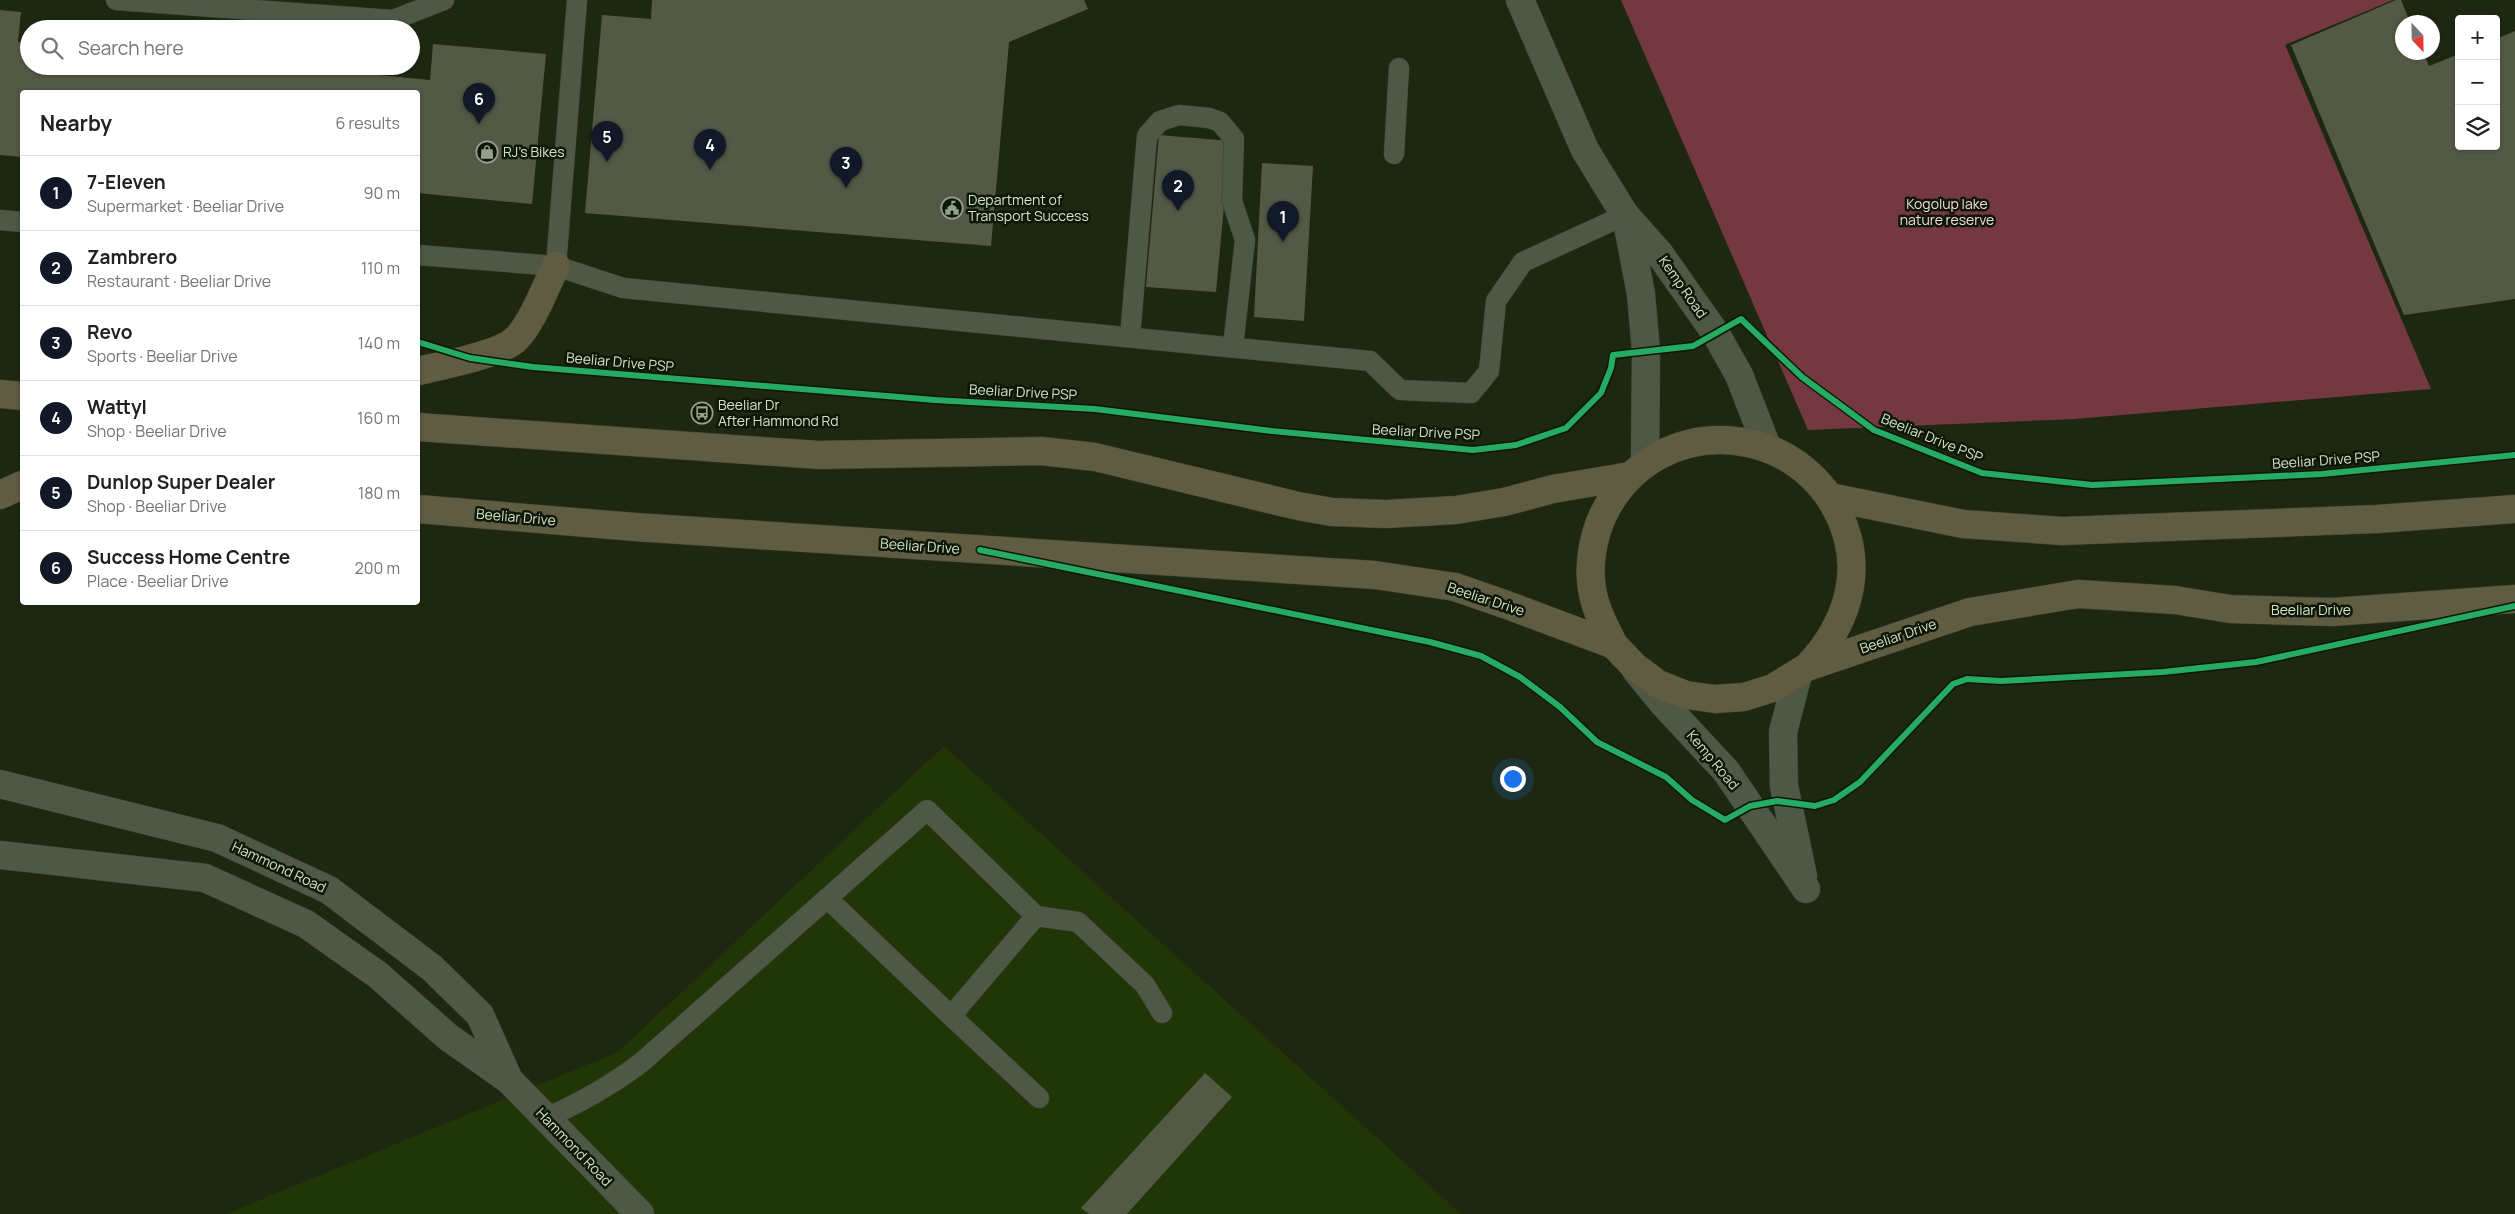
<!DOCTYPE html>
<html lang="en">
<head>
<meta charset="utf-8">
<style>
	:root { --surface:#fff; --page:#f2f2f2; --text:#202124; --muted:#757577; --line:#e0e0e0; --accent:#111827 }
	body { margin:0; font-family:Manrope,sans-serif; background:var(--page); color:var(--text) }
	.controls { position:absolute; right:15px; top:15px; display:grid; overflow:hidden; border-radius:5px; box-shadow:0 1px 4px #0004 }
	.controls button { width:45px; height:45px; display:grid; place-items:center; padding:0; border:0; border-bottom:1px solid var(--line); background:var(--surface); color:var(--text); font:25px sans-serif }
	.compass { position:absolute; left:2395px; top:15px; width:45px; height:45px; border-radius:50%; background:var(--surface); box-shadow:0 1px 4px #0004; rotate:158deg }
	.you { position:absolute; left:1512px; top:778px; width:18px; height:18px; margin:-12px; border:4px solid #fff; border-radius:50%; background:#1a73e8; box-shadow:0 0 0 8px #1a73e833 }
	.badge { display:grid; place-items:center; width:32px; height:32px; border-radius:50%; background:var(--accent); color:#fff; font-size:16px; font-weight:700 }
	.pin { position:absolute; translate:-50% -41px; filter:drop-shadow(0 1px 2px #0008) }
	.pin::after { content:''; position:absolute; top:26px; width:18px; height:15px; background:inherit; clip-path:polygon(0 0,100% 0,50% 100%) }
	.list { margin:0; padding:0; list-style:none }
	h2 { display:flex; justify-content:space-between; align-items:center; height:65px; margin:0; padding:0 20px; font-size:21px }
	h2 small { font-size:16px; font-weight:400; color:var(--muted) }
	.list li { display:grid; grid-template-columns:32px 1fr auto; gap:15px; align-items:center; box-sizing:border-box; height:75px; padding:0 20px; border-top:1px solid var(--line) }
	.list b { display:block; font-size:19px; white-space:nowrap }
	.list p { margin:0; font-size:16px; white-space:nowrap; color:var(--muted) }
	.list em { font-size:16px; font-style:normal; color:var(--muted) }
	.icon { flex:none; width:28px; height:28px; fill:none; stroke:currentColor; stroke-width:2; stroke-linecap:round; stroke-linejoin:round }
	.map { position:relative; flex:none; width:2515px; height:1214px; overflow:hidden }
	.search { position:absolute; background:var(--surface); box-shadow:0 1px 4px #0004; left:20px; top:20px; width:400px; height:55px; display:flex; align-items:center; gap:12px; box-sizing:border-box; padding:0 18px; border-radius:28px; color:var(--muted); font-size:19px }
	.panel { position:absolute; background:var(--surface); box-shadow:0 1px 4px #0004; left:20px; top:90px; width:400px; height:515px; border-radius:5px }
	.map>svg:first-child { display:block }
</style>
</head>
<body>
<div class="map">
<svg width="2515" height="1214" viewBox="0 0 2515 1214">
	<rect width="100%" height="100%" fill="#1e2811"/>
	<path fill="#213607" d="M944 746 1461 1214H226L618 1052Z"/>
	<path fill="#743840" d="M1621 0H2393L2285 45 2431 389 2074 419 1808 430Z"/>
	<path fill="#545946" d="M652 0H1084L1088 9 1009 42 991 246 585 213 602 15 651 19Z
		M2396 0H2401L2410 22H2402V52H2423L2429 66 2459 54V146H2496V39L2515 31V299L2404 315 2291 45Z
		M0 10 21 12 18 42 29 43V66H285L430 80 433 44 546 54 532 204 418 193V92H22V157L0 155Z
		M1159 135 1230 141 1216 292 1146 287Z
		M1262 163 1313 166 1304 321 1254 317Z
		M1205 1073 1232 1097 1127 1214H1089L1081 1208Z"/>
	<g fill="none" stroke-linecap="round" stroke-linejoin="round">
		<g stroke="#3a4332" stroke-width="21">
			<path id="service" d="M116 0 393 20 444 0
				M1394 154 1399 68
				M0 220 22 222
				M418 255 556 266 623 288 1370 361 1400 390 1471 393 1489 371 1496 301 1523 262 1625 215
				M556 266 577 0
				M1130 337 1147 136 1160 121 1179 115 1209 118 1220 122 1234 139 1232 201 1245 240 1233 347
				M827 898 951 1016 1036 916
				M951 1016 1039 1098
				M546 1118C582 1102 612 1085 642 1062L927 810 1036 916 1078 922 1145 985 1162 1013"/>
		</g>
		<g stroke="#3a4332" stroke-width="29">
			<path id="minor" d="M1520 0 1585 150 1625 215 1659 253 1716 334 1739 375 1767 447
				M1626 216 1641 294 1646 351 1645 464
				M1636 670 1662 702 1726 771 1806 889
				M1798 674 1783 732 1784 786 1803 876"/>
		</g>
		<g stroke="#3a4332" stroke-width="29">
			<path id="secondary" d="M0 784 217 838 329 890 432 968 480 1015 509 1080
				M0 855 205 878 306 924 378 975 448 1037 509 1080 640 1214"/>
		</g>
		<g stroke="#3a4332" stroke-width="29">
			<path id="trunk" d="M418 371C440 366 503 354 517 338 533 321 545 288 556 266
				M0 394 22 396
				M418 427 819 455 1041 451 1095 457 1298 506 1332 512 1386 514 1456 510 1504 502 1553 489 1630 476
				M0 495 22 485
				M1830 497 1963 524 2062 531 2377 519 2515 509
				M418 509 635 527 1375 575 1455 587 1507 605 1614 645 1634 666 1658 684 1686 695 1715 699 1744 697 1773 688 1807 667 1970 612 2078 594 2175 600 2230 609 2332 612 2515 599
				M1614 645C1605 627 1595 609 1592 589 1588 565 1593 537 1603 515 1657 404 1816 420 1848 539 1860 587 1840 633 1807 667"/>
		</g>
		<use href="#service" stroke="#4f5747" stroke-width="20"/>
		<use href="#minor" stroke="#4f5747" stroke-width="28"/>
		<use href="#secondary" stroke="#4f5747" stroke-width="28"/>
		<use href="#trunk" stroke="#5f5c42" stroke-width="28"/>
		<g stroke="#0e1706" stroke-width="9">
			<path id="cycleway" d="M418 342 470 358 533 367 935 400 1095 409 1272 431 1473 450 1516 445 1566 428 1601 393 1611 368 1613 355 1693 346 1741 319 1802 377 1874 430 1982 473 2092 485 2322 474 2515 455
				M980 550 1430 642 1481 656 1520 677 1560 707 1597 742 1666 777 1692 800 1725 820 1750 806 1777 801 1815 806 1834 800 1860 782 1953 684 1967 679 2001 681 2163 672 2256 662 2515 606"/>
		</g>
		<use href="#cycleway" stroke="#26ab63" stroke-width="6"/>
	</g>
	<defs>
		<g id="shop-ring" transform="scale(1.125)"><circle r="9.5" fill="#0e1706" stroke="#94a089" stroke-width="1.5"/><path d="M-5-2.5h2.3a2.7 3.5 0 0 1 5.4 0H5L5.5 6h-11ZM-1.5-2.5h3a1.5 2.3 0 0 0-3 0Z" fill="#94a089"/></g>
		<g id="civic-ring" transform="scale(1.125)"><circle r="9.5" fill="#0e1706" stroke="#94a089" stroke-width="1.5"/><path d="M-.6-6.5H3V-4.5H.6V-3L4-1V1h2V6H-6V1h2V-1L-.6-3ZM-1.2 2.5V6h2.4V2.5Z" fill="#94a089"/></g>
		<g id="bus-ring" transform="scale(1.125)"><circle r="9.5" fill="#0e1706" stroke="#94a089" stroke-width="1.5"/><path d="M-5-6H5V4H4V6H2V4H-2V6H-4V4H-5ZM-3.5-4V0h7V-4ZM-3.5 1.2v1.5H-2V1.2ZM2 1.2v1.5H3.5V1.2Z" fill="#94a089"/></g>
	</defs>
	<g fill-rule="evenodd">
		<use href="#shop-ring" x="487" y="152"/>
		<use href="#civic-ring" x="952" y="208"/>
		<use href="#bus-ring" x="702" y="413"/>
	</g>
	<g text-anchor="middle" stroke-width="5" stroke-linejoin="round" paint-order="stroke">
		<g font-size="14" fill="#d4e1c9" stroke="#0e1706" text-anchor="start">
			<text x="503" y="157">RJ's Bikes</text>
			<text x="968" y="205">Department of<tspan x="968" dy="16">Transport Success</tspan></text>
			<text x="718" y="410">Beeliar Dr<tspan x="718" dy="16">After Hammond Rd</tspan></text>
		</g>
		<g font-size="14" fill="#f2dbde" stroke="#0e1706">
			<text x="1947" y="209">Kogolup lake<tspan x="1947" dy="16">nature reserve</tspan></text>
		</g>
		<g font-size="14" fill="#d4e1c9" stroke="#0e1706">
			<text transform="translate(1683 287) rotate(55)" y="5">Kemp Road</text>
			<text transform="translate(620 362) rotate(5)" y="5">Beeliar Drive PSP</text>
			<text transform="translate(1023 392) rotate(3)" y="5">Beeliar Drive PSP</text>
			<text transform="translate(1426 432) rotate(3)" y="5">Beeliar Drive PSP</text>
			<text transform="translate(1932 438) rotate(22)" y="5">Beeliar Drive PSP</text>
			<text transform="translate(2326 460) rotate(-4)" y="5">Beeliar Drive PSP</text>
			<text transform="translate(516 517) rotate(5)" y="5">Beeliar Drive</text>
			<text transform="translate(920 546) rotate(4)" y="5">Beeliar Drive</text>
			<text transform="translate(1486 599) rotate(18)" y="5">Beeliar Drive</text>
			<text x="2311" y="615">Beeliar Drive</text>
			<text transform="translate(1898 636) rotate(-19)" y="5">Beeliar Drive</text>
			<text transform="translate(1713 760) rotate(50)" y="5">Kemp Road</text>
			<text transform="translate(279 867) rotate(25)" y="5">Hammond Road</text>
			<text transform="translate(574 1147) rotate(46)" y="5">Hammond Road</text>
		</g>
	</g>
</svg>
<div class="controls">
<button>+</button>
<button>−</button>
<button><svg class="icon" aria-label="layers" viewBox="0 0 24 24"><path d="M12 4l9 5-9 5-9-5zM3 14l9 5 9-5"/></svg></button>
</div>
<svg class="compass" viewBox="-18 -18 36 36"><path d="M0-13l5 13h-10z" fill="#e53935"/><path d="M0 13l5-13h-10z" fill="#757577"/></svg>
<div class="you"></div>
<div class="pin badge" style="left:1283px;top:242px">1</div>
<div class="pin badge" style="left:1178px;top:211px">2</div>
<div class="pin badge" style="left:846px;top:188px">3</div>
<div class="pin badge" style="left:710px;top:170px">4</div>
<div class="pin badge" style="left:607px;top:162px">5</div>
<div class="pin badge" style="left:479px;top:124px">6</div>
<div class="search"><svg class="icon" aria-label="search" viewBox="0 0 24 24"><circle cx="10" cy="10" r="6"/><path d="M15 15l6 6"/></svg>Search here</div>
<section class="panel">
<h2>Nearby<small>6 results</small></h2>
<ul class="list">
<li><span class="badge">1</span><div><b>7-Eleven</b><p>Supermarket · Beeliar Drive</p></div><em>90 m</em></li>
<li><span class="badge">2</span><div><b>Zambrero</b><p>Restaurant · Beeliar Drive</p></div><em>110 m</em></li>
<li><span class="badge">3</span><div><b>Revo</b><p>Sports · Beeliar Drive</p></div><em>140 m</em></li>
<li><span class="badge">4</span><div><b>Wattyl</b><p>Shop · Beeliar Drive</p></div><em>160 m</em></li>
<li><span class="badge">5</span><div><b>Dunlop Super Dealer</b><p>Shop · Beeliar Drive</p></div><em>180 m</em></li>
<li><span class="badge">6</span><div><b>Success Home Centre</b><p>Place · Beeliar Drive</p></div><em>200 m</em></li>
</ul>
</section>
</div>
</body>
</html>
